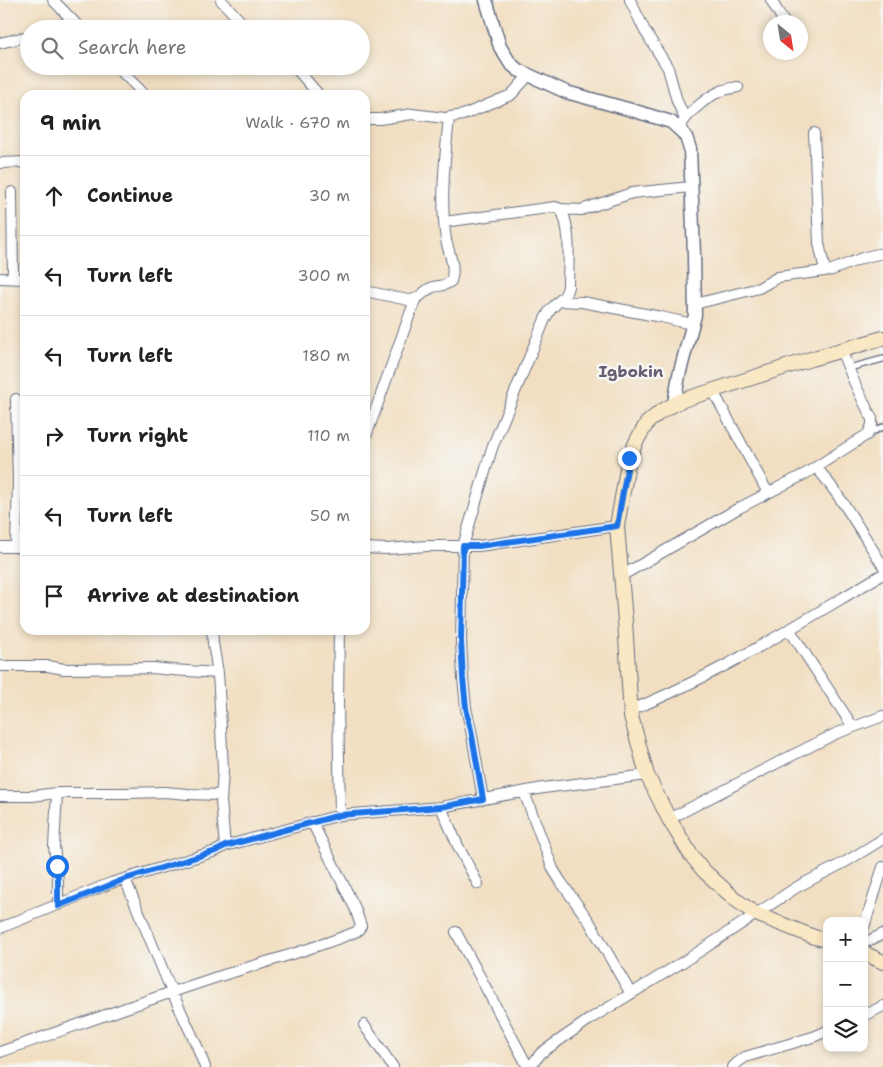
<!DOCTYPE html>
<html lang="en">
<head>
<meta charset="utf-8">
<style>
	:root { --surface:#fff; --page:#f2f2f2; --text:#222; --muted:#767676; --line:#e0e0e0 }
	body { margin:0; font-family:"Shantell Sans",sans-serif; background:var(--page); color:var(--text) }
	.controls { position:absolute; right:15px; bottom:15px; display:grid; overflow:hidden; border-radius:10px; box-shadow:0 2px 8px #0003 }
	.controls button { width:45px; height:45px; display:grid; place-items:center; padding:0; border:0; border-bottom:1px solid var(--line); background:var(--surface); color:var(--text); font:25px sans-serif }
	.compass { position:absolute; left:763px; top:15px; width:45px; height:45px; border-radius:50%; background:var(--surface); box-shadow:0 2px 8px #0003; rotate:150deg }
	.stop { position:absolute; width:15px; height:15px; margin:-11px; border:4px solid #1a73e8; border-radius:50%; background:#fff }
	.stop.end { background:#1a73e8; border-color:#fff; box-shadow:0 1px 5px #0008 }
	.list { margin:0; padding:0; list-style:none }
	h2 { display:flex; justify-content:space-between; align-items:center; height:65px; margin:0; padding:0 20px; font-size:21px }
	h2 small { font-size:16px; font-weight:400; color:var(--muted) }
	.list li { display:grid; grid-template-columns:32px 1fr auto; gap:15px; align-items:center; box-sizing:border-box; height:80px; padding:0 20px; border-top:1px solid var(--line) }
	.list b { display:block; font-size:19px; white-space:nowrap }
	.list em { font-size:16px; font-style:normal; color:var(--muted) }
	.icon { flex:none; width:28px; height:28px; fill:none; stroke:currentColor; stroke-width:2; stroke-linecap:round; stroke-linejoin:round }
	.map { position:relative; flex:none; width:883px; height:1067px; overflow:hidden }
	.search { position:absolute; background:var(--surface); box-shadow:0 2px 8px #0003; left:20px; top:20px; width:350px; height:55px; display:flex; align-items:center; gap:12px; box-sizing:border-box; padding:0 18px; border-radius:28px; color:var(--muted); font-size:19px }
	.panel { position:absolute; background:var(--surface); box-shadow:0 2px 8px #0003; left:20px; top:90px; width:350px; height:545px; border-radius:15px }
	.map>svg:first-child { display:block }
</style>
</head>
<body>
<div class="map">
<svg width="883" height="1067" viewBox="0 0 883 1067">
	<rect width="100%" height="100%" fill="#f6f6f2"/>
	<filter id="ink" filterUnits="userSpaceOnUse"><feTurbulence type="fractalNoise" baseFrequency=".02" numOctaves="2"/><feDisplacementMap in="SourceGraphic" scale="10" xChannelSelector="R" yChannelSelector="G"/><feConvolveMatrix kernelMatrix="1 2 1 2 8 2 1 2 1" color-interpolation-filters="sRGB"/></filter>
	<filter id="wash" filterUnits="userSpaceOnUse"><feTurbulence type="fractalNoise" baseFrequency=".0096" numOctaves="4" result="noise"/><feDisplacementMap in="SourceGraphic" scale="20" xChannelSelector="R" yChannelSelector="G"/><feGaussianBlur stdDeviation="1.12" result="paint"/><feColorMatrix in="noise" values="0 0 0 0 0 0 0 0 0 0 0 0 0 0 0 0 0 1.4 0 .05"/><feComposite in="paint" operator="in"/></filter>
	<g filter="url(#wash)">
		<rect width="100%" height="100%" fill="#f2dfc2"/>
	</g>
	<g filter="url(#ink)">
		<g fill="none" stroke-linecap="round" stroke-linejoin="round">
			<g stroke="#666d81" stroke-width="8">
				<path id="service" d="M849 368 883 359
					M870 433 883 427"/>
			</g>
			<g stroke="#666d81" stroke-width="12">
				<path id="minor" d="M53 0 81 29
					M221 0 243 24 250 29
					M630 0 645 31 668 68 677 101 685 119
					M771 0 784 22
					M53 29 72 20
					M0 43 29 36
					M116 66 145 95
					M294 66 319 95
					M365 119H380L412 114 445 118 463 115 511 95 529 75
					M682 124C688 113 707 97 719 92 725 89 732 88 738 87
					M814 133 819 243 825 271
					M0 163 25 162
					M12 192 13 278
					M561 209 581 210 632 193 691 187
					M444 222 555 207 561 209C572 231 568 262 568 287L565 295 550 310 545 319 492 448 463 546 461 641 463 678 466 708 471 730 483 799
					M0 278 25 279
					M365 291 408 300C421 300 422 291 433 287 440 285 444 287 451 281 456 267 449 254 446 240 440 199 445 158 449 117
					M559 301 582 302 661 317 692 324
					M695 304 759 288 778 277 832 270 865 257 883 253
					M713 391 768 493
					M365 439 415 300
					M816 467C841 496 862 533 883 566
					M16 546 18 482 16 399
					M0 547H25
					M365 548 387 549 427 546H479L617 526
					M621 576 739 508 805 474 868 434 872 425V419L855 384 841 350
					M789 629 853 727
					M212 630 213 643 218 673 220 707 223 770 221 801 225 846
					M339 630 338 701 340 815
					M0 666H48L64 669 153 668 172 670 218 673
					M631 710C720 674 801 622 883 574
					M524 792 553 869 561 882 589 921 631 994
					M57 793 54 846 58 881V905
					M0 796H32L57 793H125L165 792 188 794 221 795
					M441 807 458 846 478 884
					M669 819 781 761 835 734 883 716
					M125 879 172 992 197 1046 205 1067
					M864 927 883 867
					M0 928 111 883 216 851 225 846 340 815 441 807 543 788 647 775
					M456 932 528 1067
					M864 943 883 934
					M864 1016 883 1006
					M364 1025 393 1067
					M0 1052C72 1027 144 1001 217 977 264 962 312 950 358 931L361 926 355 908 312 822
					M530 1067 541 1053 590 1019 694 955 797 887 847 861 883 839
					M733 1067 737 1063 745 1057 813 1037 827 1031"/>
			</g>
			<g stroke="#666d81" stroke-width="15">
				<path id="tertiary" d="M486 0 500 47 510 63 518 70 566 92 635 111 671 122 682 132 686 137 690 149 694 255 695 315 679 375 674 404"/>
			</g>
			<g stroke="#666d81" stroke-width="16">
				<path id="secondary" d="M827 940 814 937 756 914 736 900 704 871 691 855 669 819 647 775 631 716 625 621 617 526 629 458 637 440 647 423 660 412 680 401 811 359 883 338
					M864 953 883 962"/>
			</g>
			<use href="#service" stroke="#fff" stroke-width="5"/>
			<use href="#minor" stroke="#fff" stroke-width="10"/>
			<use href="#tertiary" stroke="#fff" stroke-width="12"/>
			<use href="#secondary" stroke="#fae7c3" stroke-width="14"/>
		</g>
	</g>
	<g fill="none" stroke-linecap="round" stroke-linejoin="round" filter="url(#ink)">
		<path stroke="#1a73e8" stroke-width="6" d="M57 866 58 881V906L125 879 216 851 225 846 340 815 441 807 483 799 471 730 466 708 463 678 461 641 463 546H479L617 526 629 458"/>
	</g>
	<g text-anchor="middle" stroke-width="5" stroke-linejoin="round" paint-order="stroke">
		<g font-size="16" font-weight="bold" fill="#665d73" stroke="#f6f6f2">
			<text x="631" y="377">Igbokin</text>
		</g>
	</g>
</svg>
<div class="controls">
<button>+</button>
<button>−</button>
<button><svg class="icon" aria-label="layers" viewBox="0 0 24 24"><path d="M12 4l9 5-9 5-9-5zM3 14l9 5 9-5"/></svg></button>
</div>
<svg class="compass" viewBox="-18 -18 36 36"><path d="M0-13l5 13h-10z" fill="#e53935"/><path d="M0 13l5-13h-10z" fill="#767676"/></svg>
<div class="stop" style="left:57px;top:866px"></div>
<div class="stop end" style="left:629px;top:458px"></div>
<div class="search"><svg class="icon" aria-label="search" viewBox="0 0 24 24"><circle cx="10" cy="10" r="6"/><path d="M15 15l6 6"/></svg>Search here</div>
<section class="panel">
<h2>9 min<small>Walk · 670 m</small></h2>
<ul class="list">
<li><svg class="icon" aria-label="ahead" viewBox="0 0 24 24"><path d="M12 20V5M6 11l6-6 6 6"/></svg><div><b>Continue</b></div><em>30 m</em></li>
<li><svg class="icon" aria-label="left" viewBox="0 0 24 24"><path d="M17 20v-9H6M10 6l-5 5 5 5"/></svg><div><b>Turn left</b></div><em>300 m</em></li>
<li><svg class="icon" aria-label="left" viewBox="0 0 24 24"><path d="M17 20v-9H6M10 6l-5 5 5 5"/></svg><div><b>Turn left</b></div><em>180 m</em></li>
<li><svg class="icon" aria-label="right" viewBox="0 0 24 24"><path d="M7 20v-9h11M14 6l5 5-5 5"/></svg><div><b>Turn right</b></div><em>110 m</em></li>
<li><svg class="icon" aria-label="left" viewBox="0 0 24 24"><path d="M17 20v-9H6M10 6l-5 5 5 5"/></svg><div><b>Turn left</b></div><em>50 m</em></li>
<li><svg class="icon" aria-label="arrive" viewBox="0 0 24 24"><path d="M6 21V4h12l-3 4 3 4H6"/></svg><div><b>Arrive at destination</b></div></li>
</ul>
</section>
</div>
</body>
</html>
